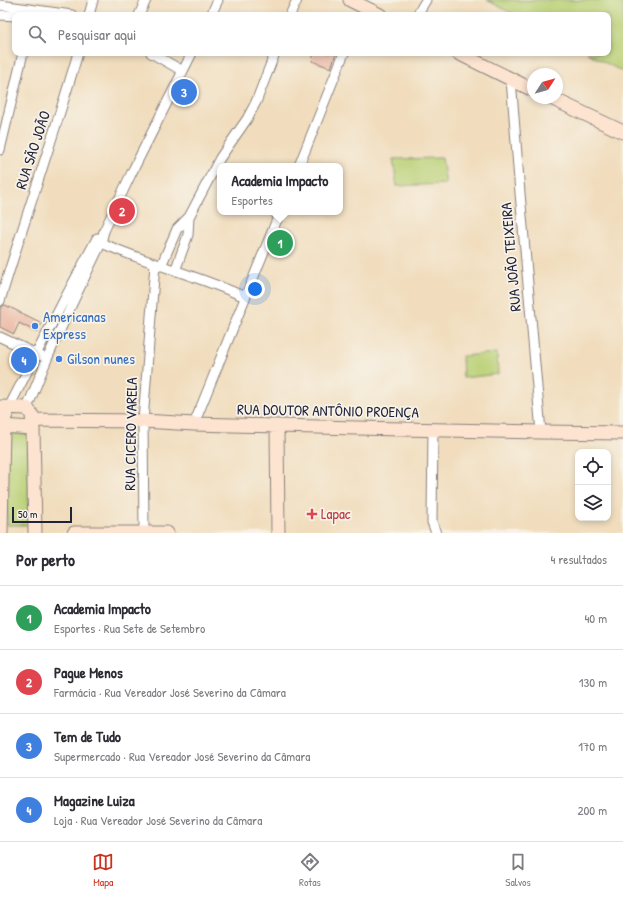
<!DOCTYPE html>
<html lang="pt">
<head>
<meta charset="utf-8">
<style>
	:root { --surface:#fff; --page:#f2f2f3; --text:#2b2b33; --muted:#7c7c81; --line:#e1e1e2; --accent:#c8321e }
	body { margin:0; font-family:"Patrick Hand",sans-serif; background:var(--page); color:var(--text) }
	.controls { position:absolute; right:12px; bottom:12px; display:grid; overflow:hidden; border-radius:8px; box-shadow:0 2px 6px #0003 }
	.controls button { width:36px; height:36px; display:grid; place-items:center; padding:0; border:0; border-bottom:1px solid var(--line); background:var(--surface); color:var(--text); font:20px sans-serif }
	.compass { position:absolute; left:527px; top:68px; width:36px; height:36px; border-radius:50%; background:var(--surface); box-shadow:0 2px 6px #0003; rotate:54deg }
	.scale { position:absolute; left:12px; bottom:10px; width:60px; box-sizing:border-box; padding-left:4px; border:2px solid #22223b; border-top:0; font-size:11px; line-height:14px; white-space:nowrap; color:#22223b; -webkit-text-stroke:3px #f7f3e8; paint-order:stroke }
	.you { position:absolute; left:255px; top:289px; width:14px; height:14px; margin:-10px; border:3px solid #fff; border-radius:50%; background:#1a73e8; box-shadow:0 0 0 6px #1a73e833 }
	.badge { display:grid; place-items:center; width:26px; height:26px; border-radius:50%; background:var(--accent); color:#fff; font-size:13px; font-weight:700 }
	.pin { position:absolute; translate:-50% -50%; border:2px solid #fff; box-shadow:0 1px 4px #0006 }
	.popup { position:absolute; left:217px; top:163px; width:126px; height:52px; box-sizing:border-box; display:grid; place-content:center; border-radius:8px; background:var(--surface); filter:drop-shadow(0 1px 3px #0005); font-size:13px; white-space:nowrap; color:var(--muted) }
	.popup b { font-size:15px; color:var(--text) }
	.popup::after { content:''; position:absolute; left:50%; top:100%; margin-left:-8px; border:8px solid transparent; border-top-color:var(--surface) }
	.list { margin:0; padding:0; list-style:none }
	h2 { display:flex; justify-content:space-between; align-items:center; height:52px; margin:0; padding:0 16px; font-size:17px }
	h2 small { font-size:13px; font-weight:400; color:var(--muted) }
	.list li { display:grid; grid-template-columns:26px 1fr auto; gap:12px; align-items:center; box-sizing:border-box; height:64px; padding:0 16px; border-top:1px solid var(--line) }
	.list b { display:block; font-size:15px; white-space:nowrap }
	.list p { margin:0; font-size:13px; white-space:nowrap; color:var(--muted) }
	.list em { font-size:13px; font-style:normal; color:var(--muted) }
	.icon { flex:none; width:22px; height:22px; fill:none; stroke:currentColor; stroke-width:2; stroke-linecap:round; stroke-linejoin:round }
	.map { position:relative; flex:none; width:623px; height:533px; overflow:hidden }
	.search { position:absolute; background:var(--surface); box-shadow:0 2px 6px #0003; left:12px; right:12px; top:12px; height:44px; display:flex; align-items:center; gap:10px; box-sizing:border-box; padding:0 14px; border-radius:8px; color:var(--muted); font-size:15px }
	.sheet { height:308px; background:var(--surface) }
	nav { display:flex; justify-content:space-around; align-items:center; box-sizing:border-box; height:56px; border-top:1px solid var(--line); background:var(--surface); font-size:11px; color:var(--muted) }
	nav a { display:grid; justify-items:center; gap:2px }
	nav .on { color:var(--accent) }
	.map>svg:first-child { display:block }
</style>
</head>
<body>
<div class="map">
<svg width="623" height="533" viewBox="0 0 623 533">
	<rect width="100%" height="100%" fill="#f7f3e8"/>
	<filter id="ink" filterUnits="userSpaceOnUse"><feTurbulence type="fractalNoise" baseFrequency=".025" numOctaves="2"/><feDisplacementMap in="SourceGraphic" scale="8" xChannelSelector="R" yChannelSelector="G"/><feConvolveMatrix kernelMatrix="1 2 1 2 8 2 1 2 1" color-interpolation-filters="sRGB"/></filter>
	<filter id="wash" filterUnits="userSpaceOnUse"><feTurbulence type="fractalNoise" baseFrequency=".012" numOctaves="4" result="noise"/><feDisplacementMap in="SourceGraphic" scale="16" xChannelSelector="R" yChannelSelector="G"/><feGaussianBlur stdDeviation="0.9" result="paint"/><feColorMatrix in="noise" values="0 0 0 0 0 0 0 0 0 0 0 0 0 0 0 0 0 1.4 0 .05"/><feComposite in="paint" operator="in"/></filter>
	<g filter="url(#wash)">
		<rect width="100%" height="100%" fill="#f1ddbd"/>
		<path fill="#b9d074" stroke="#6e7958" d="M487 0H623V72L587 53H608V15H515Z
			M442 158 446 184 397 186 393 159Z
			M497 353 498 374 463 378 462 356Z
			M6 433 28 434 29 525H7Z"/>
		<g id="blocks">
			<path fill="#ebb19b" d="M314 53H336L331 68 312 61Z
				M5 305 42 323 37 332 19 323 14 334 0 327V309L1 307Z"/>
		</g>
	</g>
	<g filter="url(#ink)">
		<use href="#blocks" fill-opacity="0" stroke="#8a807c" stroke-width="1"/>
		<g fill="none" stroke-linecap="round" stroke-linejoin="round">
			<g stroke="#8a807c" stroke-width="11">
				<path id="street" d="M0 5 72 15
					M0 15 15 16
					M89 15 93 0
					M139 15 146 0
					M211 15 218 0
					M290 15 297 0
					M417 15 426 0
					M151 53 183 71
					M511 79 520 193 541 432
					M0 150 23 53
					M299 166 344 53
					M97 241C145 263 197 275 245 297
					M161 266 177 229 189 217 220 158 247 119 256 102 275 53
					M175 271 188 235 189 217
					M0 301C25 218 54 136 78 53
					M0 337 41 356
					M9 407 64 300 97 238
					M27 408 47 359 72 304 101 243 104 231 132 172 192 53
					M194 424 280 212
					M433 429 432 522 436 533
					M144 533 143 421 155 264"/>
			</g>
			<g stroke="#8a807c" stroke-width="15">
				<path id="secondary" d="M350 0 380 15
					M458 53 533 90
					M551 98 623 132
					M0 407 27 408 32 415 33 428 35 533
					M33 420 143 421 194 424 357 428 541 432 623 433
					M0 426 33 428
					M277 426 278 533
					M1 533 3 426 4 420 9 407
					M74 533H167"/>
			</g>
			<use href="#street" stroke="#fff" stroke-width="9"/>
			<use href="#secondary" stroke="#fde4d1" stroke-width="13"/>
		</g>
	</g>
	<g fill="#3f7fe0" stroke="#f7f3e8" stroke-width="1.5">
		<circle cx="35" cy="326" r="4"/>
		<circle cx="59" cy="359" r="4"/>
	</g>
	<path fill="#e0444e" stroke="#f7f3e8" stroke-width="1.5" d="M310 508h4v4h4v4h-4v4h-4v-4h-4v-4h4z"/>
	<g text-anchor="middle" stroke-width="3.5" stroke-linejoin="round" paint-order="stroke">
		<g font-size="15" fill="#22223b" stroke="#f7f3e8">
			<text transform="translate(33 150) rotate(-72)" y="5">RUA SÃO JOÃO</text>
			<text transform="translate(511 257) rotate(-95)" y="5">RUA JOÃO TEIXEIRA</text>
			<text transform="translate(328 411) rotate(1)" y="5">RUA DOUTOR ANTÔNIO PROENÇA</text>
			<text transform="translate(131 434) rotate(-89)" y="5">RUA CICERO VARELA</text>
		</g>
		<g font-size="15" fill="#366cbe" stroke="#f7f3e8" text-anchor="start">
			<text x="43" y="322">Americanas<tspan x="43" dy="17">Express</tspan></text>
			<text x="67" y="364">Gilson nunes</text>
		</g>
		<g font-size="15" fill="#be3a42" stroke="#f7f3e8" text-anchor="start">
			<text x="321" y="519">Lapac</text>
		</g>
	</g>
</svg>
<div class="controls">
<button><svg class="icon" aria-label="locate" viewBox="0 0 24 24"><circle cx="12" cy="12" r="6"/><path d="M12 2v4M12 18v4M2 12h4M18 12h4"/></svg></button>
<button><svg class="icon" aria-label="layers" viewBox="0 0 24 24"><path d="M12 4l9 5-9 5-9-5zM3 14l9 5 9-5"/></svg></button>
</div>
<svg class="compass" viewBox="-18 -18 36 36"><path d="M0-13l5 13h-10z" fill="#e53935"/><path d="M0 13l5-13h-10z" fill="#7c7c81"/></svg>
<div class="scale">50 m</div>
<div class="you"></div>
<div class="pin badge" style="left:280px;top:243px;background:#2e9e5b">1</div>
<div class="popup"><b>Academia Impacto</b>Esportes</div>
<div class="pin badge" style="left:122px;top:211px;background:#e0444e">2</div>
<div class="pin badge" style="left:184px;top:92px;background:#3f7fe0">3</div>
<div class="pin badge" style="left:24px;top:360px;background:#3f7fe0">4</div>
<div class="search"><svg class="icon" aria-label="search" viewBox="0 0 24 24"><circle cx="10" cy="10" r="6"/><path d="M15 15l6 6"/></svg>Pesquisar aqui</div>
</div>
<section class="sheet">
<h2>Por perto<small>4 resultados</small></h2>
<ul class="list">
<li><span class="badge" style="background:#2e9e5b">1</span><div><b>Academia Impacto</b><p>Esportes · Rua Sete de Setembro</p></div><em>40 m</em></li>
<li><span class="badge" style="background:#e0444e">2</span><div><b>Pague Menos</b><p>Farmácia · Rua Vereador José Severino da Câmara</p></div><em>130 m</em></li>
<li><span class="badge" style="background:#3f7fe0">3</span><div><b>Tem de Tudo</b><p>Supermercado · Rua Vereador José Severino da Câmara</p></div><em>170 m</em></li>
<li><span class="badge" style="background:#3f7fe0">4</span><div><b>Magazine Luiza</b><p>Loja · Rua Vereador José Severino da Câmara</p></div><em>200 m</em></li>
</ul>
</section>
<nav>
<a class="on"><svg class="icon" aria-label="map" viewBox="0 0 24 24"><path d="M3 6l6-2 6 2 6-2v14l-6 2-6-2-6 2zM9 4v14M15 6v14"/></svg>Mapa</a>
<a><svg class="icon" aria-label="directions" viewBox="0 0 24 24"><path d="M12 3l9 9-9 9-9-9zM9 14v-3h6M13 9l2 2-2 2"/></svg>Rotas</a>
<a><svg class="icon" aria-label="saved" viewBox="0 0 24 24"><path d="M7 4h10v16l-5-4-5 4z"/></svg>Salvos</a>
</nav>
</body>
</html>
